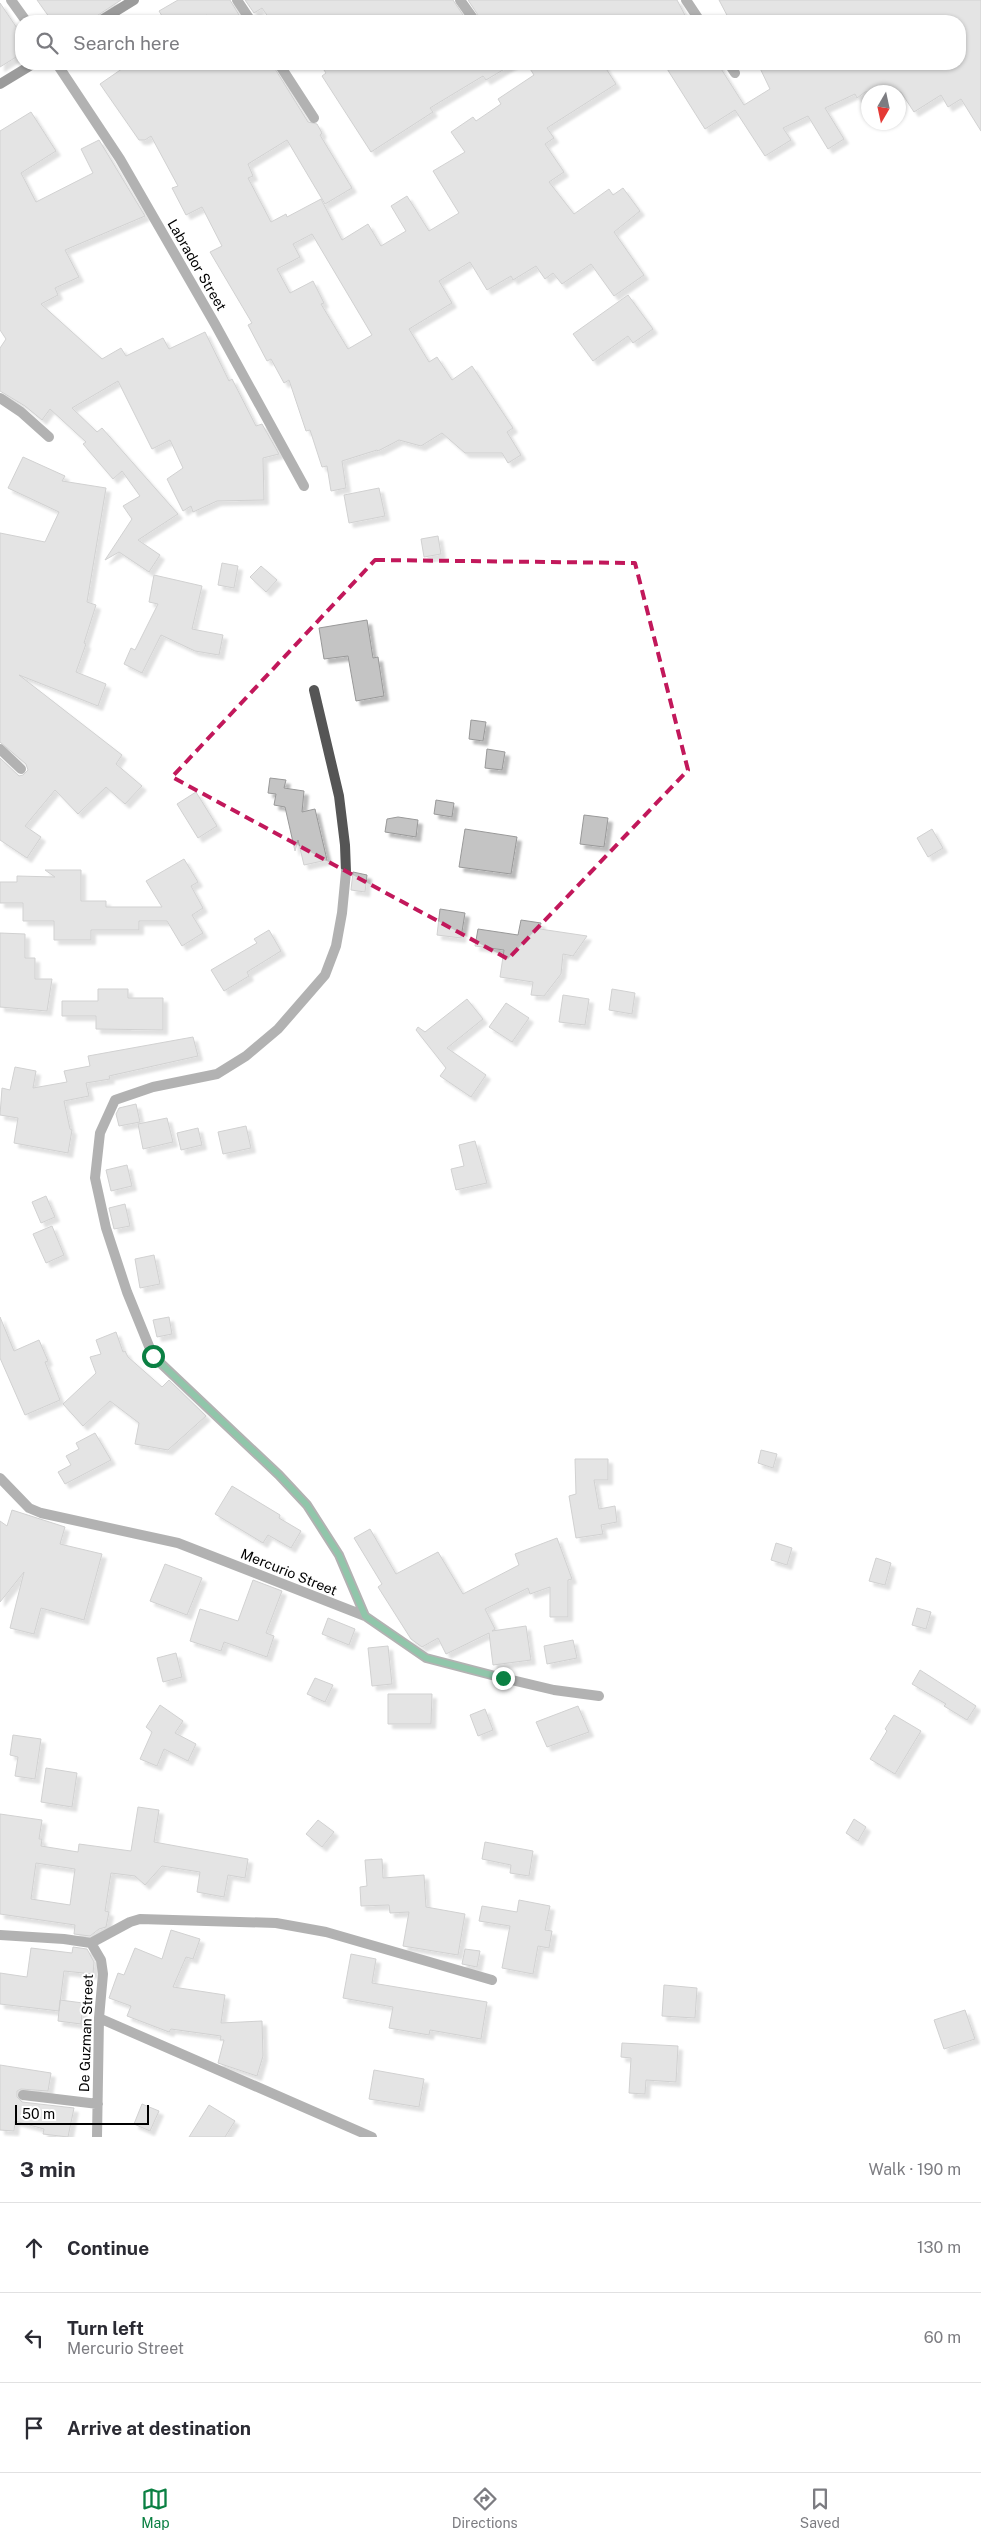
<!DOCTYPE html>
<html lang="en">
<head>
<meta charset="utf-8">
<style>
	:root { --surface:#fff; --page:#f7f7f7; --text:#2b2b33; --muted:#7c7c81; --line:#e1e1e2; --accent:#0b8043 }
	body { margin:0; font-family:"Public Sans",sans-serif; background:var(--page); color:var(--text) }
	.compass { position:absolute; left:861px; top:85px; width:45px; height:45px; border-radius:50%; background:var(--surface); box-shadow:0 1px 4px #0004; rotate:189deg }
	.scale { position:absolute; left:15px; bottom:12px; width:134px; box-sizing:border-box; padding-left:5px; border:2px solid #000; border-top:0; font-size:14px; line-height:18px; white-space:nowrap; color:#000; -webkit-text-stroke:4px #fff; paint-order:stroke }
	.stop { position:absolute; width:15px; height:15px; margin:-11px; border:4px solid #0b8043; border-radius:50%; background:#fff }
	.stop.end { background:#0b8043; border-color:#fff; box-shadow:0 1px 5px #0008 }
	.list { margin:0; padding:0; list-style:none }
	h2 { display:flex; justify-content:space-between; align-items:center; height:65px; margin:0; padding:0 20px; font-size:21px }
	h2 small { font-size:16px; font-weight:400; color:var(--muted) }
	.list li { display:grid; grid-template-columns:32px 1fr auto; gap:15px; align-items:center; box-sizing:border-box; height:90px; padding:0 20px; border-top:1px solid var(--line) }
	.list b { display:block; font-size:19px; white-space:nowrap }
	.list p { margin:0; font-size:16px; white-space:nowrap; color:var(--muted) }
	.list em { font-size:16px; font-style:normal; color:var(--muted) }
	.icon { flex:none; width:28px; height:28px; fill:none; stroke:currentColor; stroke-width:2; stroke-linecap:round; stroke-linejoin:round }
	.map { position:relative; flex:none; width:981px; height:2137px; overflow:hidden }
	.search { position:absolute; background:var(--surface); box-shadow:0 1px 4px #0004; left:15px; right:15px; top:15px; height:55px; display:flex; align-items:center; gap:12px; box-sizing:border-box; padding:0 18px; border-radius:20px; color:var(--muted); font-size:19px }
	.sheet { height:335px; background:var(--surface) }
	nav { display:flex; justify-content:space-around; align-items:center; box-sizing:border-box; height:70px; border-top:1px solid var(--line); background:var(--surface); font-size:14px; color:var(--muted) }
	nav a { display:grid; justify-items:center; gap:2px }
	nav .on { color:var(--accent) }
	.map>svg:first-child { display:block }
</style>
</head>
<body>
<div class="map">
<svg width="981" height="2137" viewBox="0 0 981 2137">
	<defs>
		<filter id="shadow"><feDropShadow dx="4.5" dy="4.5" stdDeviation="1" flood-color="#0004"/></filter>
	</defs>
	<rect width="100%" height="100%" fill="#fff"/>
	<path fill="#c4c4c4" stroke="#999" fill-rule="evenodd" filter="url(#shadow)" d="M37 0H121L89 21H52Z
		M178 0H230L242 20 211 21 207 15 196 21H165L159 11Z
		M245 0H453L467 21H271L262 8 254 13Z
		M468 0H677L688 21H482Z
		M719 0H981V131L961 99 948 107 941 95 914 112 901 92H865L857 98 855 94 825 108 844 139 828 149 808 116 783 128 791 140 765 156 735 110 705 129 664 64H718L744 105 770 89 758 64H960V21H730Z
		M0 3 21 34V54L0 67Z
		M129 64H272L308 122 317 124 322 133 320 135 352 188 325 204 287 140 248 164 253 176 248 178 271 222 286 214 287 217 321 199 342 240 368 224 381 246 406 231 391 206 407 196 429 231 459 213 433 171 465 152 451 132 473 117 476 121 501 104 498 99 534 75 527 64H603L616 84 547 128 554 138 545 144 564 172 549 182 574 214 609 189 613 195 623 188 640 211 614 232 644 275 614 296 591 264 562 284 553 273 545 279 536 266 513 280 511 276 487 290 470 262 439 281 452 303 409 329 429 362 437 357 452 380 472 366 513 428 507 432 521 455 508 463 502 453H465L442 433 421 446 399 440 378 451 377 450 342 461 346 488 331 491 327 466 322 467 310 430 306 431 289 380 284 383 271 359 267 361 248 325 252 323 210 252 222 246 202 207 186 215 172 188 178 186 151 136 145 140H139L100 84ZM312 234 372 335 348 349 321 304 324 303 313 281 290 293 277 269 300 257 293 244Z
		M320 64H513L486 80 483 76 430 108 433 112 371 152 322 76 326 73Z
		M31 112 56 151 21 173 36 202 93 173 81 149 99 140 145 216 65 250 79 277 55 288 58 295 41 304 102 359 121 348 126 356 163 338 169 349 205 332 229 381 232 379 256 426 262 424 279 454 263 458 264 500 217 501 193 512 191 506 183 511 167 479 183 468 170 440 152 449 118 381 72 408 97 432 102 428 178 514 138 540 160 555 149 572 119 552 105 560 132 519 123 506 140 496 122 471 113 479 83 444 86 442 50 409 42 420 25 406 0 391V348L6 339 0 330V131Z
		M628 295 653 329 633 343 628 336 593 361 573 334Z
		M23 457 65 476 62 481 106 488 87 602 96 605 84 643 86 644 76 672 106 684 98 706 19 675 122 755 116 764 142 786 125 804 106 787 78 814 55 790 25 826 41 837 27 858 0 840V758L19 776 23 775 28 770 26 764 0 742V533L45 542 59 512 8 488Z
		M379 488 385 516 349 523 344 495Z
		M438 536 441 554 424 557 421 539Z
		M222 563 238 566 234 588 218 585Z
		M261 566 277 580 266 592 250 577Z
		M154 575 202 586 192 629 223 635 219 655 195 651 161 635 142 673 124 664 131 648 135 650 158 604 149 602Z
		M367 620 373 658 378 657 384 696 356 701 348 656 324 659 319 628Z
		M471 720 486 722 483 741 469 739Z
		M487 749 505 752 502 770 485 768Z
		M270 778 286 780 284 788 304 791 302 812 315 809 327 860 304 865 298 840 295 851 285 807 274 805 276 794 268 793Z
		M196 792 217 826 198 838 177 804Z
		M436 800 454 803 452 817 434 814Z
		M584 815 608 818 604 847 580 844Z
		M398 817 418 820 416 837 385 832 387 819Z
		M465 829 517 837 511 874 459 867Z
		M932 829 943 848 928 857 917 838Z
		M184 859 198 882 191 886 203 908 192 915 203 933 182 946 167 921H139V930H91V940H54V921H23V903H0V882H17V876L55 877 45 870H81V901H106V907H162L146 881Z
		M353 872 367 875 365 892 351 890Z
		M440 909 465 913 461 938 437 935Z
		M521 920 541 923 540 929 587 936 573 956 563 954 561 974 544 996 531 995 533 982 500 977 504 950 475 946 478 929 518 935Z
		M269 930 281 951 247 972 249 976 224 991 211 970 257 943 254 939Z
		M0 933 25 934V958H35V979H52L47 1011 0 1007Z
		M98 989H128V998H163V1030L96 1029V1016H62V1001H98Z
		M612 989 635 993 632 1014 609 1010Z
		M563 995 589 999 585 1025 559 1022Z
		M467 999 483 1019 447 1048 486 1075 471 1097 440 1076 446 1068 416 1030 418 1027 425 1032Z
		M506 1003 529 1018 512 1042 489 1027Z
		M193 1037 198 1056 109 1076 110 1079 86 1083 89 1096 64 1101 70 1129 72 1130 68 1153 14 1143 18 1118 0 1115 2 1088 10 1090 15 1067 36 1071 33 1088 67 1082 64 1071 90 1066 88 1056Z
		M136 1104 140 1122 119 1126 116 1114 119 1108Z
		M167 1118 173 1142 143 1149 138 1124Z
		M246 1126 251 1148 223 1154 218 1132Z
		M198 1128 202 1145 181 1150 177 1133Z
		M475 1141 487 1183 456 1190 451 1169 464 1166 459 1145Z
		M127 1165 132 1186 111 1191 106 1170Z
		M46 1196 55 1217 41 1223 32 1202Z
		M125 1204 130 1226 114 1229 109 1208Z
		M52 1226 64 1255 46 1263 33 1234Z
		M154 1255 160 1284 140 1288 135 1259Z
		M0 1317 14 1351 39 1340 48 1361 45 1362 60 1400 25 1415 0 1358Z
		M169 1317 172 1334 157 1337 153 1320Z
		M116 1332 123 1352 125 1351 128 1357 162 1387 169 1380 206 1416 168 1450 135 1444 139 1423 110 1401 83 1426 63 1404 96 1373 90 1357 101 1354 96 1340Z
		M95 1433 111 1460 65 1484 58 1472 71 1465 66 1456 79 1449 76 1443Z
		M761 1450 777 1454 773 1468 758 1463Z
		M575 1459H608V1480H594L599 1509 615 1506 617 1522 601 1525 603 1534 576 1538 569 1496 576 1494Z
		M232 1486 280 1515 279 1518 301 1531 291 1548 268 1535 263 1543 215 1514Z
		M12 1510 65 1527 60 1544 102 1554 84 1620 41 1608 34 1634 10 1628 24 1572 0 1602V1521L7 1526Z
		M370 1529 396 1574 438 1552 463 1594 519 1565 515 1554 557 1538 572 1579 568 1580V1617H550V1587L530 1594 528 1588 485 1609 495 1629 492 1631 526 1626 531 1660 493 1665 489 1633 446 1654 438 1638 422 1647 411 1639 378 1587 382 1584 354 1538Z
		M776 1543 792 1548 787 1565 771 1560Z
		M876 1558 891 1563 885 1585 869 1581Z
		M165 1564 202 1578 187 1615 150 1601Z
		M253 1580 282 1591 266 1633 274 1636 267 1657 224 1642 221 1651 190 1641 200 1609 238 1621Z
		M917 1608 931 1612 926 1629 912 1625Z
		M328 1618 355 1629 349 1645 322 1634Z
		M573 1640 577 1658 547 1664 544 1646Z
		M388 1646 392 1684 372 1686 368 1648Z
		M176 1653 182 1677 163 1682 157 1658Z
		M920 1670 976 1706 967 1720 944 1706 946 1704 912 1684Z
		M315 1678 333 1685 325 1702 307 1694Z
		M388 1694H432L431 1724H388Z
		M160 1705 183 1721 175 1733 196 1744 188 1761 164 1749 157 1766 140 1759 152 1732 146 1727Z
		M578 1706 589 1732 547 1747 536 1722Z
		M485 1709 493 1730 478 1736 470 1715Z
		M894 1715 921 1731 895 1774 870 1759 887 1731 885 1729Z
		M13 1735 41 1739 35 1779 15 1776 18 1757 10 1755Z
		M46 1768 77 1773 72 1807 41 1802Z
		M138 1807 159 1810 154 1842 248 1859 245 1878 228 1875 224 1897 197 1892 200 1872 162 1866 145 1885 135 1876 111 1873 105 1911 109 1912 106 1927 99 1929 90 1936 74 1934 75 1925 0 1914V1814L42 1820 39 1839H42L41 1846 78 1852 79 1844 131 1851ZM36 1863 75 1869 70 1905 31 1899Z
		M854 1819 866 1827 858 1841 846 1833Z
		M318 1820 334 1832 322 1847 306 1834Z
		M485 1842 533 1851 529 1876 510 1873 511 1865 482 1859Z
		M382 1859 383 1878 424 1875 426 1907 465 1914 458 1955 403 1946 409 1912 390 1913 389 1905 361 1906 360 1887 367 1886 365 1860Z
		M519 1900 550 1906 545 1930 552 1931 549 1948 538 1946 533 1974 502 1968 510 1926 479 1921 482 1906 517 1912Z
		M171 1930 200 1939 193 1959 186 1957 173 1987 225 1995 221 2023 262 2021 263 2056 257 2076 218 2063 224 2040H220L221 2036 171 2029 169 2032 127 2016 131 2006 109 1998 118 1973 124 1975 135 1948 162 1959Z
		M73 1947 87 1949 94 1962 93 1974 64 1971 59 2011 0 2004V1973L27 1977 31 1948 72 1953Z
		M465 1949 480 1951 477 1967 462 1964Z
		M351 1954 376 1959 372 1983 487 2002 481 2039 430 2030 429 2035 389 2028 393 2007 343 1998Z
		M664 1985 697 1988 695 2018 662 2016Z
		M60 2000 83 2003 81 2024 58 2021Z
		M965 2010 975 2039 944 2049 934 2020Z
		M622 2043 678 2046 676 2082 646 2080 645 2094 629 2093 631 2058 621 2057Z
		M0 2065 51 2073 48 2091 21 2089 17 2091V2097L22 2102 74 2108 68 2137 43 2134 44 2129 15 2121 14 2131 0 2130Z
		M374 2070 424 2079 419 2107 369 2099Z
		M142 2104 159 2111 150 2131 134 2124Z
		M209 2105 235 2121 225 2137H189Z"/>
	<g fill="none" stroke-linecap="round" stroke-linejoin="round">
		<path stroke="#555" stroke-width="10" d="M11 0 26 21
			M237 0 251 21
			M460 0 475 21
			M686 0 700 21
			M57 64 120 159 215 324 304 486
			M279 64 314 118
			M729 64 735 73
			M0 398 21 412 49 437
			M314 690 339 796 345 845 346 872 342 913 336 946 325 975 278 1029 246 1056 217 1074 153 1087 115 1100 100 1133 95 1178 106 1228 127 1292 153 1356 279 1475 307 1505 339 1555 365 1616
			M0 749 21 769
			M0 1478 29 1508 41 1513 178 1543 365 1616 426 1658 503 1678 554 1690 599 1696
			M0 1935 64 1939 91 1943 101 1960 103 1974 99 2018 97 2137
			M91 1943 130 1922 140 1919 276 1923 326 1932 492 1980
			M99 2018 372 2137
			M23 2095 98 2104"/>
		<path stroke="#222" stroke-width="10" d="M100 21 134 0
			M0 84 33 64"/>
	</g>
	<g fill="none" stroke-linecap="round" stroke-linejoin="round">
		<path stroke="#0b8043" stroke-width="6" d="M153 1356 279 1475 307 1505 339 1555 365 1616 426 1658 503 1678"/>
	</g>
	<path d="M0 0H981V2137H0ZM375 560 635 563 688 770 508 959 172 777Z" fill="#fff" fill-opacity=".55" fill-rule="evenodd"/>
	<path fill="none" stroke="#c2185b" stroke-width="4" stroke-dasharray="10 6" stroke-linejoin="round" d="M375 560 635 563 688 770 508 959 172 777Z"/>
	<g text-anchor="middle" stroke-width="4" stroke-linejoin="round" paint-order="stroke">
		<g font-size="14" fill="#000" stroke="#fff">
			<text transform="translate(197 265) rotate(60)" y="5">Labrador Street</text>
			<text transform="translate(289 1572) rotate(22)" y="5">Mercurio Street</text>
			<text transform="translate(86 2033) rotate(-88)" y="5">De Guzman Street</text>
		</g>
	</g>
</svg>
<svg class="compass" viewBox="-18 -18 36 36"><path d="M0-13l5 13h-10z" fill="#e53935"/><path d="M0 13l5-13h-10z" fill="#7c7c81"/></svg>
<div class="scale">50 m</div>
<div class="stop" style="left:153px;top:1356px"></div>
<div class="stop end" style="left:503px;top:1678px"></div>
<div class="search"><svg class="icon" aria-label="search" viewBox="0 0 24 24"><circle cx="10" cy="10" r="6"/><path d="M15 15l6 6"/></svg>Search here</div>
</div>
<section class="sheet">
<h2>3 min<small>Walk · 190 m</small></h2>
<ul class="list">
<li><svg class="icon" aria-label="ahead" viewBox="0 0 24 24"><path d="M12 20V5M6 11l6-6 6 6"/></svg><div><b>Continue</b></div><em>130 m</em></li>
<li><svg class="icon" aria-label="left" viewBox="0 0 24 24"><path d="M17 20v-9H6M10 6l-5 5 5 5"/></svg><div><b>Turn left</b><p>Mercurio Street</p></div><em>60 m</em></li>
<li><svg class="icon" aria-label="arrive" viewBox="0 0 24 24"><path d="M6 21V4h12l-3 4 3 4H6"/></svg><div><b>Arrive at destination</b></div></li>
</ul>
</section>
<nav>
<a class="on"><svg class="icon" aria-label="map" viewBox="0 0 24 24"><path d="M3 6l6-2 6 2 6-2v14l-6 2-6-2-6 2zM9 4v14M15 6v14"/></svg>Map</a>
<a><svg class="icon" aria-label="directions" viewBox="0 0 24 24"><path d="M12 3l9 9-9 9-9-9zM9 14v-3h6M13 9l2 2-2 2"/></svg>Directions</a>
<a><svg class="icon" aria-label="saved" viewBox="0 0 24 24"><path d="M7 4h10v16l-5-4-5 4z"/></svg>Saved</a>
</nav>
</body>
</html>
